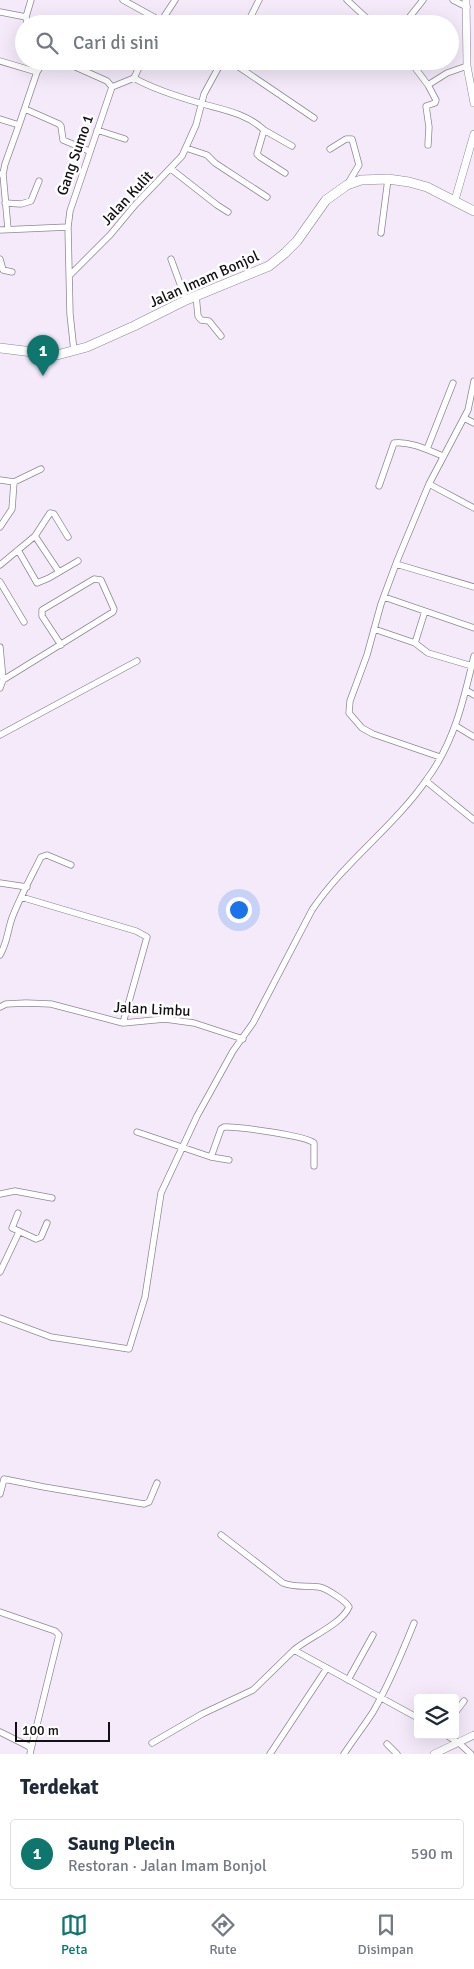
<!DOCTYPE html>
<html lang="id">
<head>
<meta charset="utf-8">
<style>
	:root { --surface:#fff; --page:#f6f6f7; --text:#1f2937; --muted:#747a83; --line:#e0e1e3; --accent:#0f766e }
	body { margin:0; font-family:Signika,sans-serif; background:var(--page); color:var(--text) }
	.controls { position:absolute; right:15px; bottom:15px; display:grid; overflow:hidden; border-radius:5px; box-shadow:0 5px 20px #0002 }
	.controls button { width:45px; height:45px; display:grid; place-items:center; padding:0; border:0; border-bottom:1px solid var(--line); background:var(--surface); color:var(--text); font:25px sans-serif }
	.scale { position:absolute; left:15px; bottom:12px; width:95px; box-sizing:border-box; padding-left:5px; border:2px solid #131015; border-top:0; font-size:14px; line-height:18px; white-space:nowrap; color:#131015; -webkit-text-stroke:4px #fff; paint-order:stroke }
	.you { position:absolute; left:238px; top:909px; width:18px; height:18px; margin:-12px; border:4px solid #fff; border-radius:50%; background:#1a73e8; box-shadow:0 0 0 8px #1a73e833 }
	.badge { display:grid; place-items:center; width:32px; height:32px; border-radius:50%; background:var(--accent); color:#fff; font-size:16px; font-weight:700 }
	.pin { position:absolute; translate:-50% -41px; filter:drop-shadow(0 1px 2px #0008) }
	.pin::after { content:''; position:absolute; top:26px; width:18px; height:15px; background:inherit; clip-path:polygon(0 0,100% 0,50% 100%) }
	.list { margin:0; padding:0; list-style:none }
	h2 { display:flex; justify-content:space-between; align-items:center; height:65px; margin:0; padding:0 20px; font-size:21px }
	h2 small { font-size:16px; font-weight:400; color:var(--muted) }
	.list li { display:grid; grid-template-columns:32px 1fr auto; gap:15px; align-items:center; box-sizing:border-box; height:70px; margin:0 10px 10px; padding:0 10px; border:1px solid var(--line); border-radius:5px }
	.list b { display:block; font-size:19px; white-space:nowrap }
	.list p { margin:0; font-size:16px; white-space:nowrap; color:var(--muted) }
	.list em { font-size:16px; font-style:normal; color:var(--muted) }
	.icon { flex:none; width:28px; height:28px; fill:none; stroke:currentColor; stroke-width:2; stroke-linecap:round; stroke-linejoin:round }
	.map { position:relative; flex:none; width:474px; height:1754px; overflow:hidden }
	.search { position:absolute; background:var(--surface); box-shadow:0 5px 20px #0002; left:15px; right:15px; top:15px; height:55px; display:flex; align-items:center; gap:12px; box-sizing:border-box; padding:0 18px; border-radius:28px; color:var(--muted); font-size:19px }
	.sheet { height:145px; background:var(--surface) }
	nav { display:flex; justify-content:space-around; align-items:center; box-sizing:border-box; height:70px; border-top:1px solid var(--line); background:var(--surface); font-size:14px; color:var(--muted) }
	nav a { display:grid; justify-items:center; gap:2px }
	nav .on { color:var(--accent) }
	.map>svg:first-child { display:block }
</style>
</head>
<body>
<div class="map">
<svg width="474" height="1754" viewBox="0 0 474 1754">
	<rect width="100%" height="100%" fill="#f4eafa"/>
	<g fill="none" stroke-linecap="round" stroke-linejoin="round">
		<g stroke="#908796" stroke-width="7">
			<path id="minor" d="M123 0 161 21
				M347 0 373 24
				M453 0 467 7
				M0 12 26 17 27 24
				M26 17 31 0
				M160 23 175 0
				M247 24 259 0
				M404 24 423 0
				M0 61 37 72
				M62 61 107 81 112 87
				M230 61 314 118
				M410 61 428 85 436 100 435 103 426 106 429 127 428 145
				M134 78C153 89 182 98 203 104 225 110 247 114 264 130L257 154 260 157 285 173
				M428 85 447 73 467 66
				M25 109 59 124 61 126 63 140 89 151
				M0 119 19 125 37 72 44 61
				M97 130 125 139
				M264 130 292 146
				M186 148 207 155 215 163 267 197
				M330 149 346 139H352L359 165 347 185
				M171 169 217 205 228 212
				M0 174H3L8 229
				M3 174 5 164 19 125
				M5 203 21 204 31 201 39 181
				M0 230 68 227
				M381 233 388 179
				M0 259 3 270 12 272
				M171 259 186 300
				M70 275 110 235 135 205 182 156 196 125 204 94 222 61
				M196 295 198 316 201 320 209 321 221 336
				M74 351 70 314 68 227 70 211 112 87 134 78 142 61
				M464 418 474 423
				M427 449 453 383
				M0 480 14 482 41 469
				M429 484 474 508
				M379 486 394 443C410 441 428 450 443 456
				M0 527 12 509 14 482
				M35 536 59 572
				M18 550 37 583 49 578 78 561
				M396 564 474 587
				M0 565 35 536 50 513 54 514 68 537
				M0 582 24 622
				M384 597 474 628
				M374 629 415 643 428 653 472 666
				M415 643 425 611
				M0 647 3 680 0 688
				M3 680 113 612 114 609 101 580 94 579 42 610V616L61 645
				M466 690 474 695
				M456 726 474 737
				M0 735 137 661
				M440 757 373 734 362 728 349 713 350 701 367 655 381 604 397 561 429 484 468 410 474 381
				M426 781 474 820
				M0 883 27 887
				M21 897 136 931 147 937 123 1023
				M0 955C8 941 7 932 12 918 20 897 31 877 41 857L47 855 71 865
				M0 1007 6 1004 26 1003 51 1004 123 1023 165 1019 194 1023 243 1039
				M137 1132 211 1157 221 1129 224 1127C236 1126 307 1136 314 1143V1166
				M211 1157 229 1160
				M0 1194 15 1191 52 1198
				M18 1213 12 1228 36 1239 41 1237 47 1223
				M0 1272 19 1232
				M0 1318 51 1337 129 1349 145 1297 161 1193 197 1116 233 1051 253 1023 312 910C344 862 394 827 427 779 454 743 464 699 474 656
				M0 1494 4 1479 44 1487 144 1504 149 1502 157 1483
				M221 1535 283 1583C296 1588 306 1585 319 1587 326 1588 346 1601 349 1607 341 1625 309 1637 294 1650L418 1718
				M0 1612 55 1631 59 1635 31 1749
				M348 1680 373 1635
				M455 1713 464 1701
				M0 1732 28 1746 31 1749 30 1754
				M446 1735 459 1743 471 1754
				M152 1743 202 1714 253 1690 294 1650
				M387 1744 397 1754
				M270 1754 327 1668
				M344 1754C353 1740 364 1726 373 1712 389 1684 402 1653 414 1623"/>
		</g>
		<g stroke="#908796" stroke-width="8">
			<path id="tertiary" d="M466 0 467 66 474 103
				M455 200 474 134
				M434 1754 474 1735"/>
		</g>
		<g stroke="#908796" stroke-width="10">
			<path id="trunk" d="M0 348 57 355 87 347 134 326 186 300 269 266 285 253 297 241 326 200 347 185 361 180 388 179 409 182 427 187 474 211"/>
		</g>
		<use href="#minor" stroke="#fff" stroke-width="5.5"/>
		<use href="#tertiary" stroke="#fff" stroke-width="7"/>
		<use href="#trunk" stroke="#fff" stroke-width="9"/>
	</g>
	<g text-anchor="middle" stroke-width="5" stroke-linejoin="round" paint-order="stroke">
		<g font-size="15" fill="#131015" stroke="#fff">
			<text transform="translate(75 155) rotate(-71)" y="5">Gang Sumo 1</text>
			<text transform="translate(127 198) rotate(-47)" y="5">Jalan Kulit</text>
			<text transform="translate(204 279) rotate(-24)" y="5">Jalan Imam Bonjol</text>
			<text transform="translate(152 1009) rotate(3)" y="5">Jalan Limbu</text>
		</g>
	</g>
</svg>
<div class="controls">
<button><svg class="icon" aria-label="layers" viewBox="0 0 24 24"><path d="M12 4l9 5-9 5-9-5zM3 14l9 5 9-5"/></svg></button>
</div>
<div class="scale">100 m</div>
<div class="you"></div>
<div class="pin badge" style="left:43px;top:376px">1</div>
<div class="search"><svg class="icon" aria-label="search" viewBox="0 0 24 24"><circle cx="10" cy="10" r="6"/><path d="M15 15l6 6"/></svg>Cari di sini</div>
</div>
<section class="sheet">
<h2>Terdekat<small></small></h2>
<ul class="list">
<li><span class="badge">1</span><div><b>Saung Plecin</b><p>Restoran · Jalan Imam Bonjol</p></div><em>590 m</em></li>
</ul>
</section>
<nav>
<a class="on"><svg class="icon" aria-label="map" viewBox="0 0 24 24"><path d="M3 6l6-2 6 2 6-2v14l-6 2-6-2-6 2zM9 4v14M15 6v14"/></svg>Peta</a>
<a><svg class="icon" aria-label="directions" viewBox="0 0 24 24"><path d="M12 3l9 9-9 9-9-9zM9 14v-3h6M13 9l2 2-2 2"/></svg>Rute</a>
<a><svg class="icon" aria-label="saved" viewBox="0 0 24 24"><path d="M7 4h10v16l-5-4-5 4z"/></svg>Disimpan</a>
</nav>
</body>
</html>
